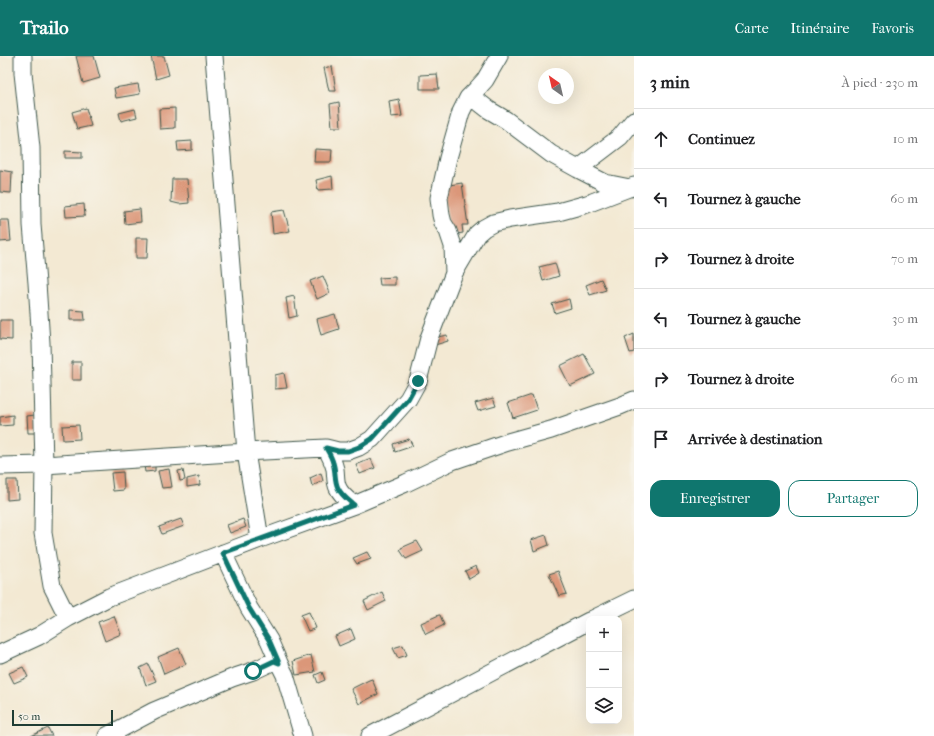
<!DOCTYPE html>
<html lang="fr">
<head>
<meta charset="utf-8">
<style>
	:root { --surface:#fff; --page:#f6f6f6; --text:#202124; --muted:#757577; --line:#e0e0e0; --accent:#0f766e }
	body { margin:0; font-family:"IM FELL French Canon",serif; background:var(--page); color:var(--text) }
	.controls { position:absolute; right:12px; bottom:12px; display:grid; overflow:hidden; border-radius:8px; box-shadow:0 4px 16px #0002 }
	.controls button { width:36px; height:36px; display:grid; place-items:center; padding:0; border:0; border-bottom:1px solid var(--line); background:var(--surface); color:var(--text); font:20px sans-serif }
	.compass { position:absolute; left:538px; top:12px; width:36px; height:36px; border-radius:50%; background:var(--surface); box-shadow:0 4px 16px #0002; rotate:326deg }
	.scale { position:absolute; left:12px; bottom:10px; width:101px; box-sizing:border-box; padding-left:4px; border:2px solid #1f3d34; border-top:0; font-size:11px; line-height:14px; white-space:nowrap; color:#1f3d34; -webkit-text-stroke:3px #f7f3e8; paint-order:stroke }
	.stop { position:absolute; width:12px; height:12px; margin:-9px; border:3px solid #0f766e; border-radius:50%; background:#fff }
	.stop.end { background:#0f766e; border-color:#fff; box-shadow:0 1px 4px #0008 }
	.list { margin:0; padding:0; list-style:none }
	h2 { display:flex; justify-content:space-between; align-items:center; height:52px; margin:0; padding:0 16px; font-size:17px }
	h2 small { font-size:13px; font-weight:400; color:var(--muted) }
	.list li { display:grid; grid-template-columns:26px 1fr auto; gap:12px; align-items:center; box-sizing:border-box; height:60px; padding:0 16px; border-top:1px solid var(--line) }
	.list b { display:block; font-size:15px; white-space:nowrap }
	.list em { font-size:13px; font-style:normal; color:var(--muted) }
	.actions { display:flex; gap:8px; padding:12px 16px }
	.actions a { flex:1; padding:9px 0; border:1px solid var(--accent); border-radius:12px; text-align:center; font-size:14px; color:var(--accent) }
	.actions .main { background:var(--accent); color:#fff }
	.icon { flex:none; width:22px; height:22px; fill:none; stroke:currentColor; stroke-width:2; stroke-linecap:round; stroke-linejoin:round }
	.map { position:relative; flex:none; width:634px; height:680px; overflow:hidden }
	header { display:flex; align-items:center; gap:24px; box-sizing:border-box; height:56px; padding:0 20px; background:var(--accent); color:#fff }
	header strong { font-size:19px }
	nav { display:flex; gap:22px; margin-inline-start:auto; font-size:14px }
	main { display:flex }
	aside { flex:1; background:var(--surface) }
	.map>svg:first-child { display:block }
</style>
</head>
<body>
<header>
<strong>Trailo</strong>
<nav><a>Carte</a><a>Itinéraire</a><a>Favoris</a></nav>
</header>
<main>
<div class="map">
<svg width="634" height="680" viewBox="0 0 634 680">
	<rect width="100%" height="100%" fill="#f7f3e8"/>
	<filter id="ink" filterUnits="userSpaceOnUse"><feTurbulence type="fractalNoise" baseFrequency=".025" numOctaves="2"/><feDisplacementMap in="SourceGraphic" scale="8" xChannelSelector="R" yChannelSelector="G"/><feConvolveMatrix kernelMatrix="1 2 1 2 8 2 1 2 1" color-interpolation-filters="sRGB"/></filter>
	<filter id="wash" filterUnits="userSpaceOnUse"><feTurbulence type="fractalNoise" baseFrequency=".012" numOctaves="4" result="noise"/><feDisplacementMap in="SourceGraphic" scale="16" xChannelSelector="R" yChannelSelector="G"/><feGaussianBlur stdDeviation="0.9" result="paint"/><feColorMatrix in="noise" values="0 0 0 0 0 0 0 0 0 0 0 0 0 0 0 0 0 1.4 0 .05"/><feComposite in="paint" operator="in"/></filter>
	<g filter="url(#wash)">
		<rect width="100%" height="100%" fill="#f3e9d3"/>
		<g id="blocks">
			<path fill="#db9779" d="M76 0H94L100 22 83 27Z
				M151 0H164L169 19 156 23Z
				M332 10 336 35H329L324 12Z
				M437 18 439 33H420V19Z
				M138 28 140 38 116 42 114 32Z
				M399 43 402 60 391 61 389 45Z
				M339 46 341 71H332L330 48Z
				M86 52 91 70 77 73 72 56Z
				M175 52V72L160 73 159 53Z
				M135 53 137 61 121 65 119 57Z
				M192 85V94L178 95 177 86Z
				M315 93 332 94 331 106H314Z
				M65 95 82 96V102H65Z
				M0 114 12 116 11 137 0 136Z
				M332 120 333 133 318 134 316 124Z
				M172 123H187L189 147 179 148 171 146Z
				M462 127 468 169H462L463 177 457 178 449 173 443 130Z
				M84 148 85 160 66 161 65 150Z
				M140 153 141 166 125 168 124 155Z
				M284 154 290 175 273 178 271 156Z
				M0 164H9L11 185 0 186Z
				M136 182H148L147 202H136Z
				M555 207 559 220 543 225 539 211Z
				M323 220 330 237 317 243 310 225Z
				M395 221V229H380L379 222Z
				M601 223 606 234 590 239 586 229Z
				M294 240 297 260 289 262 286 242Z
				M569 243 571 252 555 257 552 248Z
				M70 254 84 255 85 264H70Z
				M335 258 339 273 321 279 317 263Z
				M0 264H12V284L0 283Z
				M634 278V296L630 297 625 282Z
				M447 279 448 285 435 289 433 282Z
				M584 298 595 318 570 330 560 310Z
				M72 306H81V324H72Z
				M284 317 287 332 275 333V319Z
				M532 339 537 354 513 362 508 347Z
				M493 342 496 350 478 355 475 347Z
				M13 359V369L0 370V361Z
				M35 359 37 377H28L27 360Z
				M79 369 80 383 63 384 62 370Z
				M409 383 413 390 395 396 393 388Z
				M371 403 375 412 360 418 356 409Z
				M155 408V415L145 416 144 409Z
				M169 413 172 431 162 432 158 415Z
				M183 414 185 424 180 425 178 415Z
				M123 416 124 434 113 435 111 417Z
				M321 417 323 425 312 430 310 422Z
				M199 420 200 429 187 431V423Z
				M7 424H17L18 443 7 444Z
				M181 463 184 470 162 478 159 471Z
				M243 463 246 471 230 477 227 469Z
				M546 479 549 489 534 495 531 484Z
				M417 485 423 495 412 500 406 503 400 494 401 493V492Z
				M367 496 371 503 357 508 353 502Z
				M476 510 479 517 469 523 465 515Z
				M558 515 567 538 559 540 549 518Z
				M382 536 386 545 368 554 364 545Z
				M309 556 316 572 308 575 301 559Z
				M439 559H440L444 569 426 578 425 577 421 567Z
				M114 560 121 578 105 585 98 566Z
				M351 573 355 583 339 590 335 580Z
				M403 589 407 599 398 602 393 592Z
				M179 592 186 608 164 618 158 601Z
				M311 599 315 616 296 619 293 605Z
				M148 608 156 625 146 629 140 612Z
				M23 611 28 621 14 627 9 617Z
				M322 616 325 624 318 627 315 619Z
				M372 623 378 638 359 648 351 633 369 624Z
				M48 672 52 680H31Z"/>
		</g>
	</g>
	<g filter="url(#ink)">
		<use href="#blocks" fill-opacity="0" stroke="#3f574c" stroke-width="1"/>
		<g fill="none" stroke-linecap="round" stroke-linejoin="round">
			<g stroke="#3f574c" stroke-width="19">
				<path id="minor" d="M23 0V17L31 92 32 169 37 227 41 287 44 409 43 477 52 530 68 562
					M214 0 246 396 260 483
					M468 42 480 47 489 54 506 64 551 98 578 113 605 127 630 132
					M578 113 620 81 634 64
					M454 217 477 178 484 172 493 167 510 163 558 156 587 148 634 130
					M326 392C330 399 333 405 335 413 336 420 335 426 338 432 341 439 348 444 354 449
					M0 410 44 409 246 396 326 392 338 395H348L359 391 372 383 408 343 418 325 429 282 454 217 453 190 448 175 443 167 441 159 439 142 448 102 461 56 468 42 476 34 485 24 499 0
					M223 497 249 552 269 584 279 607
					M593 563 634 543
					M0 598 39 580 68 562 109 541 260 483 354 449 406 427 452 405 508 386 551 374 620 350 634 344
					M107 680 154 655 232 622 253 615 274 605 279 607 285 619 303 680
					M370 680 589 565"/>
			</g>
			<use href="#minor" stroke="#fff" stroke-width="17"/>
		</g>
	</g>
	<g fill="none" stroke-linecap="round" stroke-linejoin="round" filter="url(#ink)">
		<path stroke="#0f766e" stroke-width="5" d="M253 615 274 605 279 607 269 584 249 552 223 497 354 449C348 444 341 439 338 432 334 424 336 415 333 407 332 402 329 397 326 392L338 395H348L359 391 372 383 408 343 418 325"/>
	</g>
</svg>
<div class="controls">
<button>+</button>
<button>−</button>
<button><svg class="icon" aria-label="layers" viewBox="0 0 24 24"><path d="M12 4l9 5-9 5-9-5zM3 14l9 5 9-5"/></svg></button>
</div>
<svg class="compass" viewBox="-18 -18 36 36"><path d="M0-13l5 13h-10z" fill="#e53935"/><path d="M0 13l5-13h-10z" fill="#757577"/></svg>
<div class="scale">50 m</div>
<div class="stop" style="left:253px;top:615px"></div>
<div class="stop end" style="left:418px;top:325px"></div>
</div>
<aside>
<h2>3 min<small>À pied · 230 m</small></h2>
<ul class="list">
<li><svg class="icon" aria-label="ahead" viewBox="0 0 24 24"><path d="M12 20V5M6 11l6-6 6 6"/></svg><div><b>Continuez</b></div><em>10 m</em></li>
<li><svg class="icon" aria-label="left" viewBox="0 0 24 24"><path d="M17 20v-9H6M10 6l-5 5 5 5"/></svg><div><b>Tournez à gauche</b></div><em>60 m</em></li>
<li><svg class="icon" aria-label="right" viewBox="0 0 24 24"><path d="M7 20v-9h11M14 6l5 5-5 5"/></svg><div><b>Tournez à droite</b></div><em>70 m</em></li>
<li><svg class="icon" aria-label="left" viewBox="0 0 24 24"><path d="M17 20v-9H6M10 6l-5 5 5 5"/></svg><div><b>Tournez à gauche</b></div><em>30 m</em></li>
<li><svg class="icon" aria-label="right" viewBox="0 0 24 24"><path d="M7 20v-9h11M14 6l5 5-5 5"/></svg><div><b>Tournez à droite</b></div><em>60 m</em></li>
<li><svg class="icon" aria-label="arrive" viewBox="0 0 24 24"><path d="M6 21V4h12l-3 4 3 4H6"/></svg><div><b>Arrivée à destination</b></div></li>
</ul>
<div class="actions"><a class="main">Enregistrer</a><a>Partager</a></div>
</aside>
</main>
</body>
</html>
